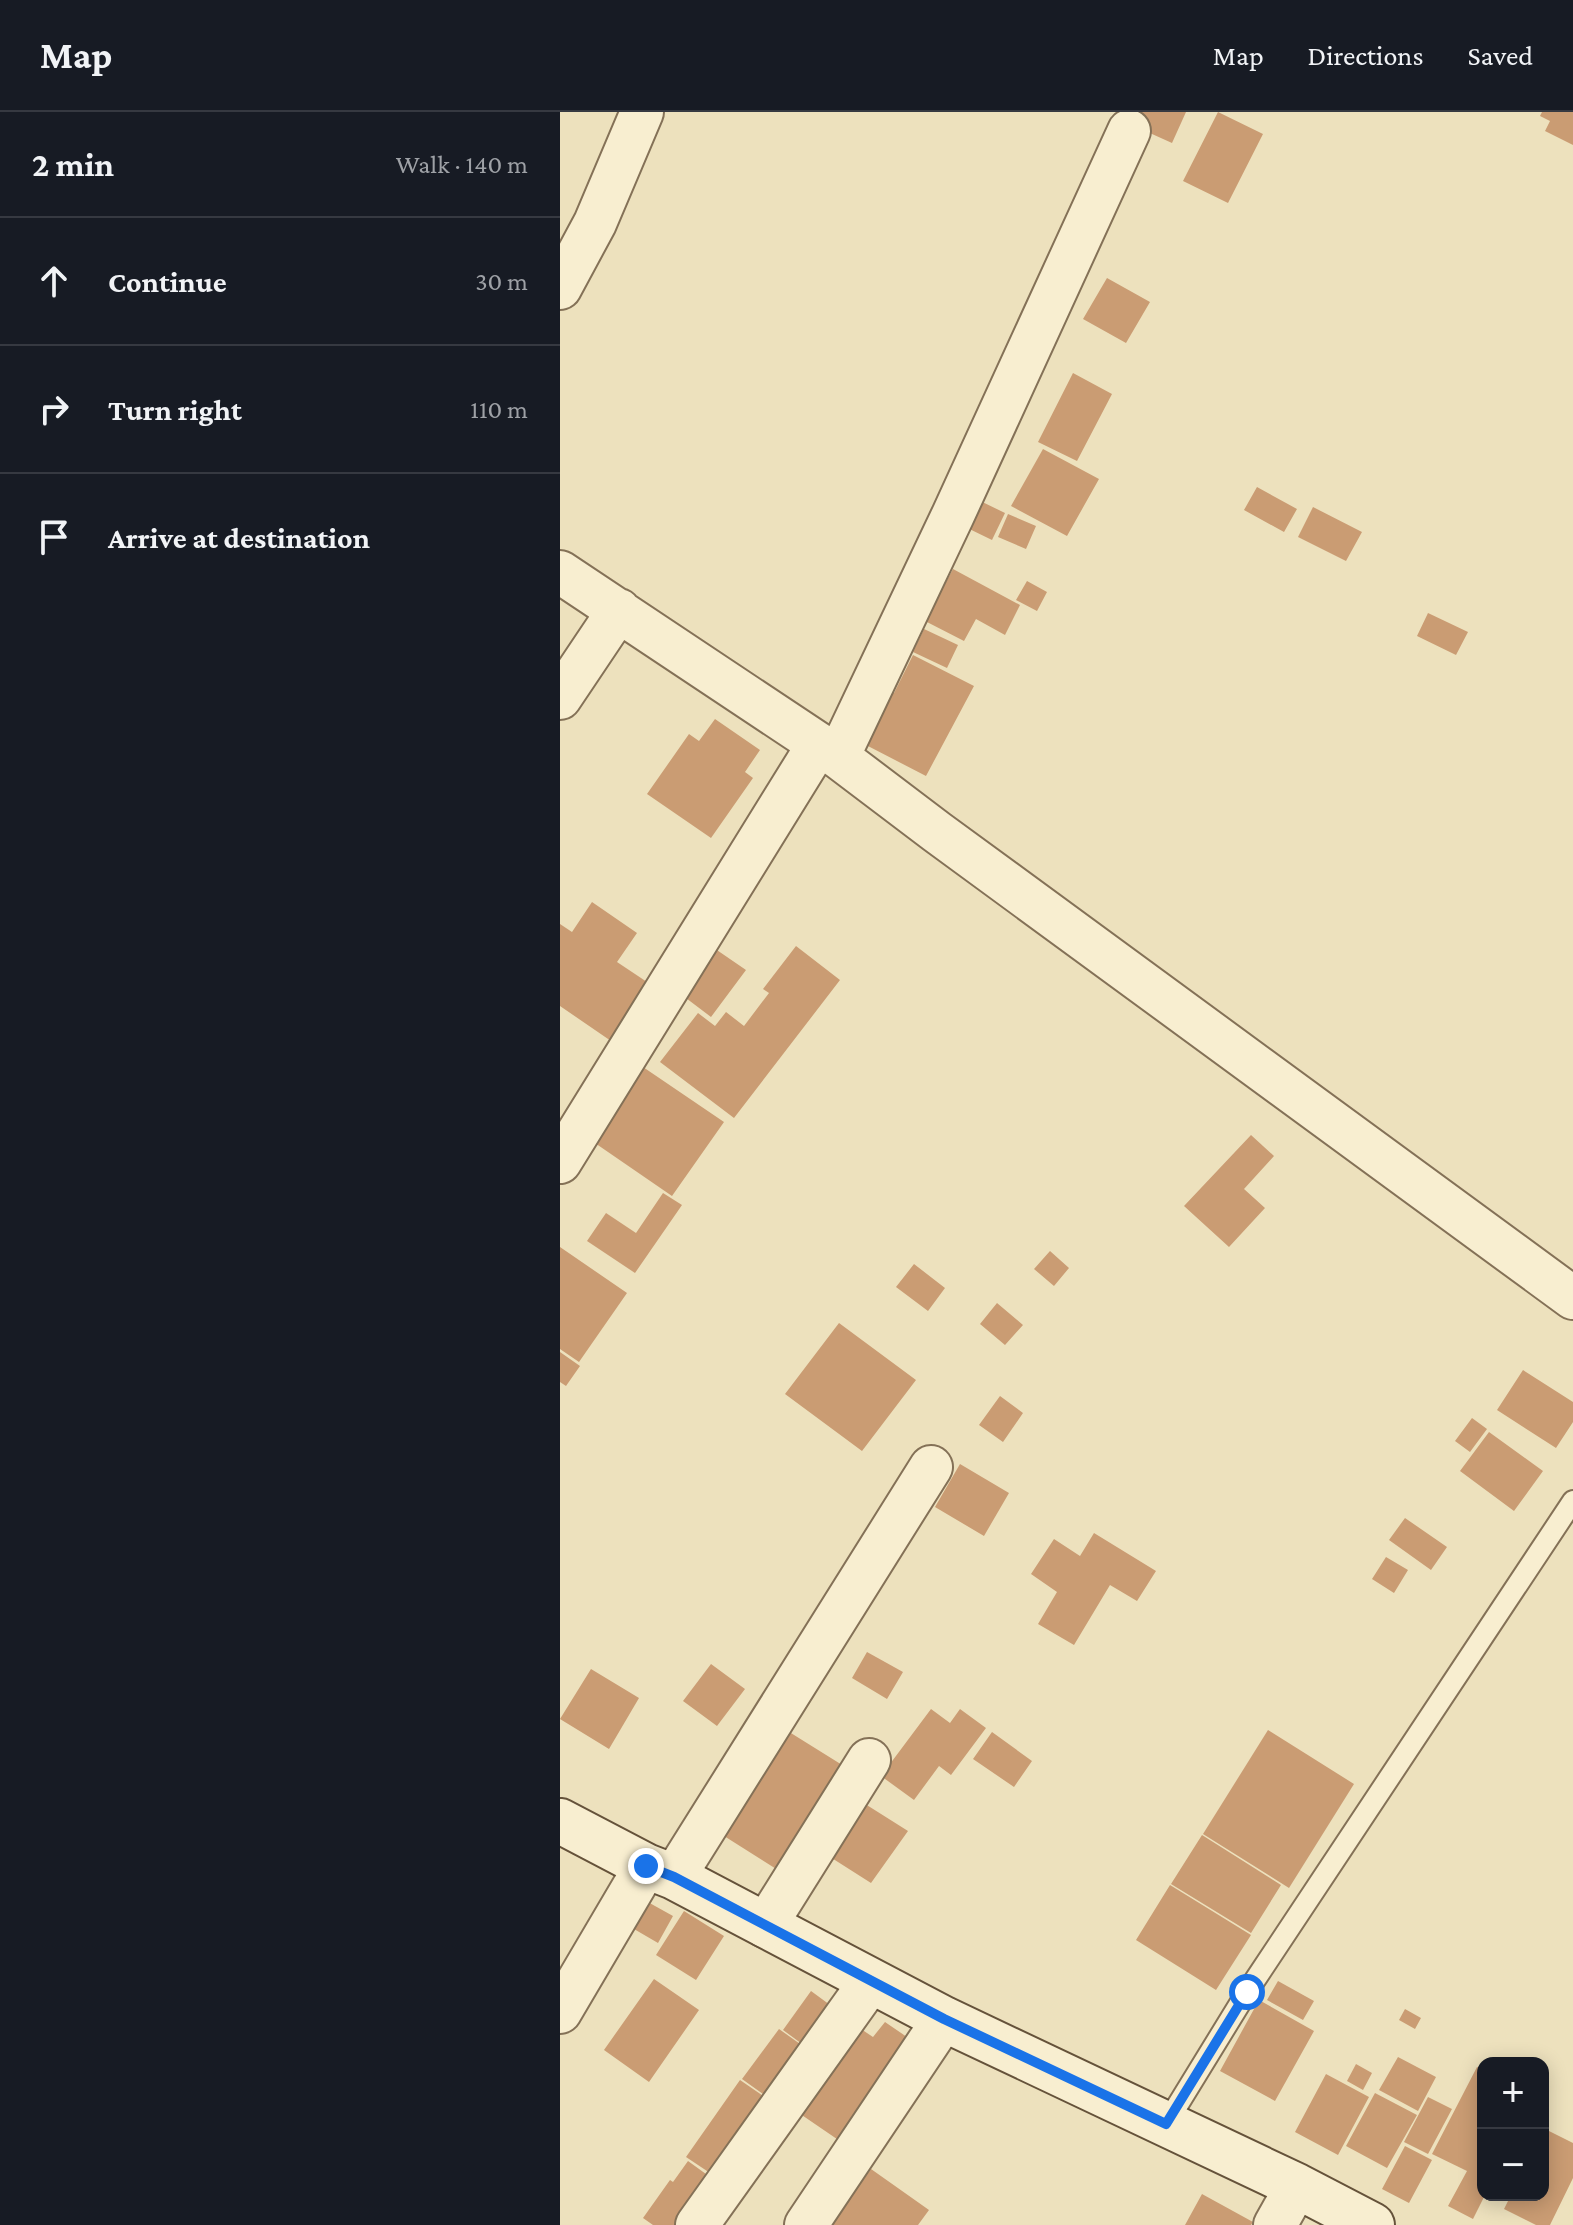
<!DOCTYPE html>
<html lang="en">
<head>
<meta charset="utf-8">
<style>
	:root { --surface:#171b24; --page:#20242c; --text:#f1f3f6; --muted:#9ea1a6; --line:#363941 }
	body { margin:0; font-family:"Crimson Pro",serif; background:var(--page); color:var(--text) }
	.controls { position:absolute; right:24px; bottom:24px; display:grid; overflow:hidden; border-radius:16px; box-shadow:0 4px 20px #0003 }
	.controls button { width:72px; height:72px; display:grid; place-items:center; padding:0; border:0; border-bottom:2px solid var(--line); background:var(--surface); color:var(--text); font:40px sans-serif }
	.stop { position:absolute; width:24px; height:24px; margin:-18px; border:6px solid #1a73e8; border-radius:50%; background:#fff }
	.stop.end { background:#1a73e8; border-color:#fff; box-shadow:0 2px 8px #0008 }
	.list { margin:0; padding:0; list-style:none }
	h2 { display:flex; justify-content:space-between; align-items:center; height:104px; margin:0; padding:0 32px; font-size:34px }
	h2 small { font-size:26px; font-weight:400; color:var(--muted) }
	.list li { display:grid; grid-template-columns:52px 1fr auto; gap:24px; align-items:center; box-sizing:border-box; height:128px; padding:0 32px; border-top:2px solid var(--line) }
	.list b { display:block; font-size:30px; white-space:nowrap }
	.list em { font-size:26px; font-style:normal; color:var(--muted) }
	.icon { flex:none; width:44px; height:44px; fill:none; stroke:currentColor; stroke-width:2; stroke-linecap:round; stroke-linejoin:round }
	.map { position:relative; flex:none; width:1013px; height:2113px; overflow:hidden }
	header { display:flex; align-items:center; gap:48px; box-sizing:border-box; height:112px; padding:0 40px; background:var(--surface); border-bottom:2px solid var(--line) }
	header strong { font-size:38px }
	nav { display:flex; gap:44px; margin-inline-start:auto; font-size:28px }
	main { display:flex }
	aside { flex:1; background:var(--surface) }
	.map>svg:first-child { display:block }
</style>
</head>
<body>
<header>
<strong>Map</strong>
<nav><a>Map</a><a>Directions</a><a>Saved</a></nav>
</header>
<main>
<aside>
<h2>2 min<small>Walk · 140 m</small></h2>
<ul class="list">
<li><svg class="icon" aria-label="ahead" viewBox="0 0 24 24"><path d="M12 20V5M6 11l6-6 6 6"/></svg><div><b>Continue</b></div><em>30 m</em></li>
<li><svg class="icon" aria-label="right" viewBox="0 0 24 24"><path d="M7 20v-9h11M14 6l5 5-5 5"/></svg><div><b>Turn right</b></div><em>110 m</em></li>
<li><svg class="icon" aria-label="arrive" viewBox="0 0 24 24"><path d="M6 21V4h12l-3 4 3 4H6"/></svg><div><b>Arrive at destination</b></div></li>
</ul>
</aside>
<div class="map">
<svg width="1013" height="2113" viewBox="0 0 1013 2113">
	<rect width="100%" height="100%" fill="#ede1bd"/>
	<path fill="#ca9c73" d="M577 0H626L612 31 572 13Z
		M658 0 703 22 668 91 623 69Z
		M982 0H1013V33L985 19 990 9 980 4Z
		M547 166 590 190 566 231 523 207Z
		M513 261 552 282 517 349 478 330Z
		M483 337 539 367 507 424 451 394Z
		M697 375 737 397 724 420 684 398Z
		M408 383 445 401 432 428 395 410Z
		M753 395 802 420 786 449 738 425Z
		M448 402 476 414 466 437 438 425Z
		M393 457 460 493 445 523 416 507 404 529 365 509Z
		M467 469 487 480 477 499 456 488Z
		M868 501 908 520 896 543 857 524Z
		M364 517 398 533 387 556 353 540Z
		M353 543 414 574 366 664 306 633 320 606 303 597 316 572 334 581Z
		M155 607 200 638 185 660 193 666 151 726 87 682 129 622 139 629Z
		M32 790 77 821 57 850 90 872 51 929 0 894V812L12 820Z
		M151 834 186 858 151 905 118 880Z
		M236 834 280 868 174 1006 100 950 138 901 155 914 166 900 184 914 209 881 203 877Z
		M83 955 164 1010 112 1084 32 1029Z
		M691 1023 714 1044 684 1077 705 1096 669 1135 624 1094Z
		M103 1081 122 1093 75 1161 27 1129 46 1101 76 1121Z
		M0 1135 67 1181 19 1250 0 1237Z
		M490 1139 509 1156 494 1174 474 1157Z
		M354 1152 385 1176 368 1199 336 1175Z
		M437 1191 463 1213 445 1233 420 1212Z
		M279 1211 356 1268 302 1339 225 1282Z
		M0 1240 20 1254 6 1274 0 1270Z
		M963 1258 1013 1290V1310L996 1336 937 1298Z
		M440 1284 463 1301 443 1330 419 1313Z
		M912 1306 927 1317 910 1340 895 1329Z
		M929 1320 983 1359 954 1399 900 1359Z
		M400 1352 449 1381 424 1424 375 1395Z
		M845 1406 887 1435 871 1458 829 1428Z
		M534 1421 596 1459 577 1489 550 1473 514 1533 478 1512 497 1480 471 1462 494 1427 520 1444Z
		M826 1445 848 1458 834 1481 812 1467Z
		M307 1540 343 1560 327 1587 292 1566Z
		M151 1552 185 1577 157 1614 123 1589Z
		M31 1557 79 1586 49 1637 0 1607Z
		M371 1597 390 1611 400 1597 426 1616 391 1663 379 1654 354 1688 321 1664Z
		M218 1613 287 1656 221 1760 153 1717Z
		M708 1618 794 1672 729 1776 643 1722Z
		M432 1620 472 1649 454 1675 413 1647Z
		M302 1690 348 1719 311 1771 267 1743Z
		M642 1723 721 1773 691 1821 611 1772Z
		M610 1773 691 1823 656 1878 576 1828Z
		M77 1784 113 1804 98 1831 62 1810Z
		M124 1799 164 1824 136 1868 96 1843Z
		M94 1867 139 1898 89 1970 44 1938Z
		M718 1869 754 1889 743 1908 707 1888Z
		M251 1879 281 1901 253 1940 223 1918Z
		M699 1888 754 1919 715 1989 660 1959Z
		M845 1897 861 1906 855 1917 839 1908Z
		M325 1910 363 1936 293 2038 233 1997 292 1911 313 1925Z
		M219 1917 250 1939 214 1990 182 1967Z
		M838 1945 876 1965 858 1999 819 1978Z
		M796 1952 812 1961 803 1978 787 1969Z
		M917 1955 923 1958V2083H925L913 2107 888 2094 907 2059 872 2042Z
		M766 1962 809 1985 778 2043 735 2020Z
		M180 1968 212 1990 159 2067 126 2045Z
		M815 1981 857 2003 827 2056 786 2034Z
		M868 1985 892 1997 868 2042 844 2030Z
		M985 2017 1013 2031V2066L990 2113H976L944 2097 951 2083H983Z
		M845 2034 872 2048 849 2091 822 2077Z
		M128 2049 157 2070 126 2113H93L83 2106 110 2068 113 2070Z
		M311 2057 369 2098 358 2113H271Z
		M642 2082 693 2110 691 2113H625Z"/>
	<g fill="none" stroke-linecap="round" stroke-linejoin="round">
		<g stroke="#847157" stroke-width="24">
			<path id="service" d="M606 2012 687 1880 1013 1389"/>
		</g>
		<g stroke="#847157" stroke-width="46">
			<path id="minor" d="M0 176 35 111 82 0
				M0 460 278 645 377 720 1013 1186
				M0 586 59 498
				M278 645 393 403 569 19
				M0 1050 258 633
				M114 1765 371 1355
				M205 1814 309 1648
				M0 1900 86 1754
				M137 2113 311 1869
				M246 2113 384 1907
				M715 2113 737 2074"/>
		</g>
		<g stroke="#65523a" stroke-width="48">
			<path id="secondary" d="M0 1709 86 1754 114 1765 384 1907 737 2074 812 2113"/>
		</g>
		<use href="#service" stroke="#f8eed0" stroke-width="20"/>
		<use href="#minor" stroke="#f8eed0" stroke-width="42"/>
		<use href="#secondary" stroke="#f8eed0" stroke-width="44"/>
	</g>
	<g fill="none" stroke-linecap="round" stroke-linejoin="round">
		<path stroke="#1a73e8" stroke-width="10" d="M86 1754 114 1765 384 1907 606 2012 687 1880"/>
	</g>
</svg>
<div class="controls">
<button>+</button>
<button>−</button>
</div>
<div class="stop" style="left:687px;top:1880px"></div>
<div class="stop end" style="left:86px;top:1754px"></div>
</div>
</main>
</body>
</html>
